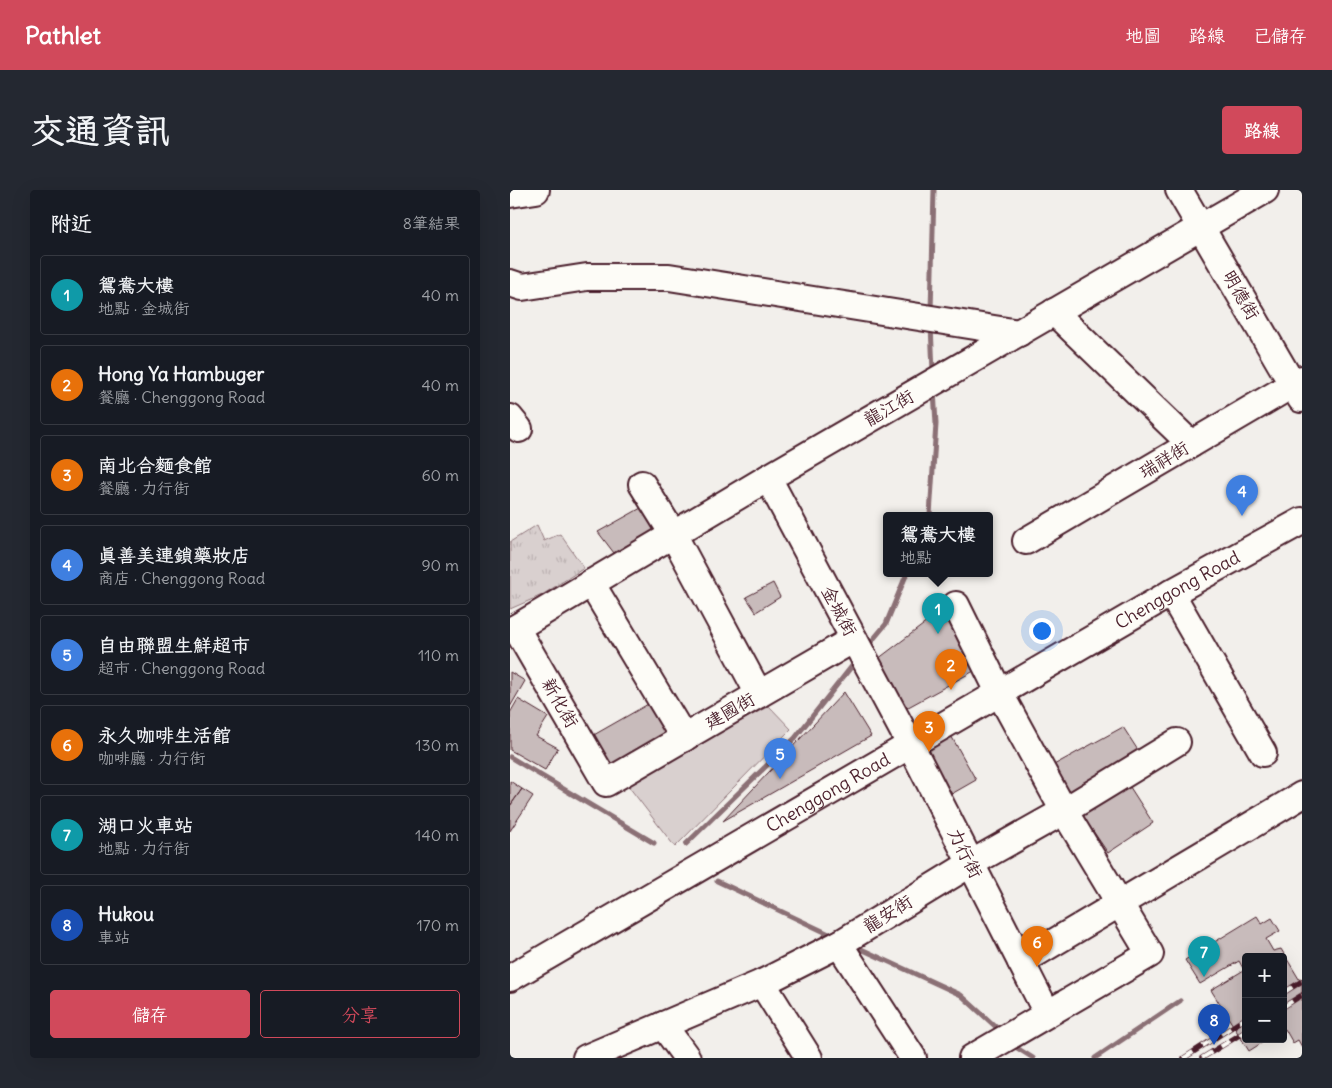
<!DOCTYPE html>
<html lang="zh-TW">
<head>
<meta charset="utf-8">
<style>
	:root { --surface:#171b24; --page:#242831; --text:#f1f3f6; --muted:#9ea1a6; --line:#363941; --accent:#d1495b }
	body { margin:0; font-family:Delius,"LXGW WenKai TC",sans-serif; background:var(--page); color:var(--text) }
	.controls { position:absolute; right:15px; bottom:15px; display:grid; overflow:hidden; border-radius:5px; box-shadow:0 5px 20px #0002 }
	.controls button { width:45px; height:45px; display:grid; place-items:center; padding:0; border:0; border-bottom:1px solid var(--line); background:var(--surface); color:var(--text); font:25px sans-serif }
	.you { position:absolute; left:531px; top:440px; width:18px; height:18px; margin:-12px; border:4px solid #fff; border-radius:50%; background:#1a73e8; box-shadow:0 0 0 8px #1a73e833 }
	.badge { display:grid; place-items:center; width:32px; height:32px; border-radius:50%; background:var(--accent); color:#fff; font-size:16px; font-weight:700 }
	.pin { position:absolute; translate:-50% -41px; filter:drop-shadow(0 1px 2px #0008) }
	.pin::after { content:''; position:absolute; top:26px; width:18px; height:15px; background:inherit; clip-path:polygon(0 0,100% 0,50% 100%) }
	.popup { position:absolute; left:373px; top:322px; width:110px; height:65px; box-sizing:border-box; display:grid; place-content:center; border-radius:5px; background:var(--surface); filter:drop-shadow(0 1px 4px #0005); font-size:16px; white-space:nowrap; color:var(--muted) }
	.popup b { font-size:19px; color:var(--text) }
	.popup::after { content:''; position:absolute; left:50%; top:100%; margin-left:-10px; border:10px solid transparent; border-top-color:var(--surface) }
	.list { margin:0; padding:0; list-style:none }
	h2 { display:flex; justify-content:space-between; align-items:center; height:65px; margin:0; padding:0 20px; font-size:21px }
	h2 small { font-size:16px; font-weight:400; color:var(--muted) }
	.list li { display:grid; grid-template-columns:32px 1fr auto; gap:15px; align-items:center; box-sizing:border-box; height:80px; margin:0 10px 10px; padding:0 10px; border:1px solid var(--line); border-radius:5px }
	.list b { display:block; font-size:19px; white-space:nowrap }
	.list p { margin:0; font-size:16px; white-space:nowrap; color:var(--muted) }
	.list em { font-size:16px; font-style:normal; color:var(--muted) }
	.actions { display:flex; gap:10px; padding:15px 20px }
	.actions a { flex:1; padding:11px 0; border:1px solid var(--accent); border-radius:5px; text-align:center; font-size:18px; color:var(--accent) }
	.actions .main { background:var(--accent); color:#fff }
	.map { position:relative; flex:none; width:792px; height:868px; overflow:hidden; border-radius:5px }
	header { display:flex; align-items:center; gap:30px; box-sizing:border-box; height:70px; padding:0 25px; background:var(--accent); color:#fff }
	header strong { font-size:24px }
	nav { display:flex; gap:28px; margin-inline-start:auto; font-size:18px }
	.intro { display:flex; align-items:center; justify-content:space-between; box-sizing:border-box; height:120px; padding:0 30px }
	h1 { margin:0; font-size:35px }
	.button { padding:12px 22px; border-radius:5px; background:var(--accent); color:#fff; font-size:18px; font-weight:700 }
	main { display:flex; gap:30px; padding:0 30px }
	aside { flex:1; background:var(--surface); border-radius:5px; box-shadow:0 5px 20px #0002 }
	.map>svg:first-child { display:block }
</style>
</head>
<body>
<header>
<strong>Pathlet</strong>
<nav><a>地圖</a><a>路線</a><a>已儲存</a></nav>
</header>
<div class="intro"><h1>交通資訊</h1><a class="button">路線</a></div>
<main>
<aside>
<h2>附近<small>8筆結果</small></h2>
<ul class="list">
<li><span class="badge" style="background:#0f9aa8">1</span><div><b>鴛鴦大樓</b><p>地點 · 金城街</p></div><em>40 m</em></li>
<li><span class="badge" style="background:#e8710a">2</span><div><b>Hong Ya Hambuger</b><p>餐廳 · Chenggong Road</p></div><em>40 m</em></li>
<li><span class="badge" style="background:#e8710a">3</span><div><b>南北合麵食館</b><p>餐廳 · 力行街</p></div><em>60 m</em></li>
<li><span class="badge" style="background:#3f7fe0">4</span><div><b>真善美連鎖藥妝店</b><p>商店 · Chenggong Road</p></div><em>90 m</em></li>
<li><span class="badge" style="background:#3f7fe0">5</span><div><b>自由聯盟生鮮超市</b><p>超市 · Chenggong Road</p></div><em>110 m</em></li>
<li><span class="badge" style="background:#e8710a">6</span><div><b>永久咖啡生活館</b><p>咖啡廳 · 力行街</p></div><em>130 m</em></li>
<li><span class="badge" style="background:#0f9aa8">7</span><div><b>湖口火車站</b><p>地點 · 力行街</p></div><em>140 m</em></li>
<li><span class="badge" style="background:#1a4fb4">8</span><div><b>Hukou</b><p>車站</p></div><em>170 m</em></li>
</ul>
<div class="actions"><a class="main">儲存</a><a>分享</a></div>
</aside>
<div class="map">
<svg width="792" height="868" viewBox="0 0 792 868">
	<defs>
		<pattern id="grass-tufts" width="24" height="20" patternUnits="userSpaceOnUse" patternTransform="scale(1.25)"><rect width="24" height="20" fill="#d9d0cf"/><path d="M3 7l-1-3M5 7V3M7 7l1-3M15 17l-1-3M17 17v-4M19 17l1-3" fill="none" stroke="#bcb2b2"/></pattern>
	</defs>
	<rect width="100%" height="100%" fill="#f2efeb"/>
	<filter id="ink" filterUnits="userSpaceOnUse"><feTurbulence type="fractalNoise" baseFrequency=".02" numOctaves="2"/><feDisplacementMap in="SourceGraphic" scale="10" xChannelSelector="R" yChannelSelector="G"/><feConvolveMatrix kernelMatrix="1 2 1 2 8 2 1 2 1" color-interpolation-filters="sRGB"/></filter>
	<g filter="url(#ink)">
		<path fill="url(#grass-tufts)" stroke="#92787d" d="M27 335 34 351 50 344 74 378 32 405 0 419V352Z"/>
		<path fill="#d9d0cf" stroke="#92787d" d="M259 516 281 539 165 657 116 593Z"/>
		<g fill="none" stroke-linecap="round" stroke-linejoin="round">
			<path stroke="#8b6f75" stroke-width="5" d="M421 122 424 0
				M421 135 423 182
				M420 325 426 234 424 200
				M361 452 376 434 397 383
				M0 567 144 653
				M176 654 285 548 342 476
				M207 691 319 744
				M349 758 451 805 486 837
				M507 858 523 868
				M585 868 670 811"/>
		</g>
		<path fill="#c8bbbb" stroke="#4a1f2b" d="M131 318 144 340 104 363 88 342Z
			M263 393 270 407 246 422 236 407Z
			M438 416 473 476 391 521 364 472Z
			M0 482 15 491 0 517Z
			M334 502 361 546 213 631Z
			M8 509 38 527 26 546 48 558 35 580 0 560V523Z
			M140 513 161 545 98 585 75 550Z
			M613 537 631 565 560 608 542 576Z
			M439 542 466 590 438 606 411 558Z
			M0 591 12 599 0 616Z
			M618 594 643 633 598 663 570 622Z
			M12 599 23 606 0 641V616Z
			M747 726 752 734 762 728 770 741 756 749 763 761 771 759 792 794V857L788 850 783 853 775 839 773 840V767H736V849H758L739 861 701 800 734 780 729 771 690 794 675 770Z"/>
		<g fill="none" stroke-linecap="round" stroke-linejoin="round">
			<g stroke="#4a1f2b" stroke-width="30">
				<g id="minor">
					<path d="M669 0 791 209"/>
					<path d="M0 4 26 0"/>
					<path d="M0 93 12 97 77 87H159L509 143"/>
					<path d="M544 122 681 254"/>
					<path d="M0 228 9 239"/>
					<path d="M258 288 400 554 537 823"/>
					<path d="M132 294 163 344 249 504"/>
					<path d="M516 351 792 189"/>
					<path d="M81 393 174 548"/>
					<path d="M661 403 753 563"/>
					<path d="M446 415 489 502 554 621 640 764 462 868"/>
					<path d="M6 438 258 288 755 0"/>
					<path d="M6 438 96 593 344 449"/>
					<path d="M329 754 403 868"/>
					<path d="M511 772 792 605"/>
					<path id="s1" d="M0 788 661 403 792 331"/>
					<path d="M252 793 299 868"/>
					<path d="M153 835 177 868"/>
					<path d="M76 868 252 793 329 754 460 674 554 621 667 552"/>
				</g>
			</g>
			<use href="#minor" stroke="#fdfcf7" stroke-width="26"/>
			<g stroke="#4a1f2b" stroke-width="5.5">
				<path id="rail" d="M773 803 792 791
					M773 817 792 805
					M674 868 736 828
					M692 868 736 841"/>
			</g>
			<use href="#rail" stroke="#fdfcf7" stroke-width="4" stroke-dasharray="11" stroke-linecap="butt"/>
		</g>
	</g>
	<g text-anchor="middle" stroke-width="5" stroke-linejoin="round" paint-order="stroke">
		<g font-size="18" fill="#4a1f2b" stroke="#fdfcf7">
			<text transform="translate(731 105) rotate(60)" y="6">明德街</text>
			<text transform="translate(379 218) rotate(-30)" y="6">龍江街</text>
			<text transform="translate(654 270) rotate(-31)" y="6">瑞祥街</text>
			<text dy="6" stroke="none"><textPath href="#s1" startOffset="772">Chenggong Road</textPath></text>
			<text transform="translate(329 421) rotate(62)" y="6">金城街</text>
			<text transform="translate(50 513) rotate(60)" y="6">新化街</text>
			<text transform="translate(220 521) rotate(-30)" y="6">建國街</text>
			<text dy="6" stroke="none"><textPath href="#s1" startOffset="368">Chenggong Road</textPath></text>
			<text transform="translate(455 663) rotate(63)" y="6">力行街</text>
			<text transform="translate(378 724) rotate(-32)" y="6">龍安街</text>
		</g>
	</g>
</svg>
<div class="controls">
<button>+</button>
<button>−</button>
</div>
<div class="you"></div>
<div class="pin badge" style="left:428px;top:444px;background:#0f9aa8">1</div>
<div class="popup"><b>鴛鴦大樓</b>地點</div>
<div class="pin badge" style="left:441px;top:500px;background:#e8710a">2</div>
<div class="pin badge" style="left:419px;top:562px;background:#e8710a">3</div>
<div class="pin badge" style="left:732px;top:326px;background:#3f7fe0">4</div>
<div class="pin badge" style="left:270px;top:589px;background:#3f7fe0">5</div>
<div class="pin badge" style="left:527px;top:777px;background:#e8710a">6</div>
<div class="pin badge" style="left:694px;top:787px;background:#0f9aa8">7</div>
<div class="pin badge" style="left:704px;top:855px;background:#1a4fb4">8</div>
</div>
</main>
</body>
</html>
